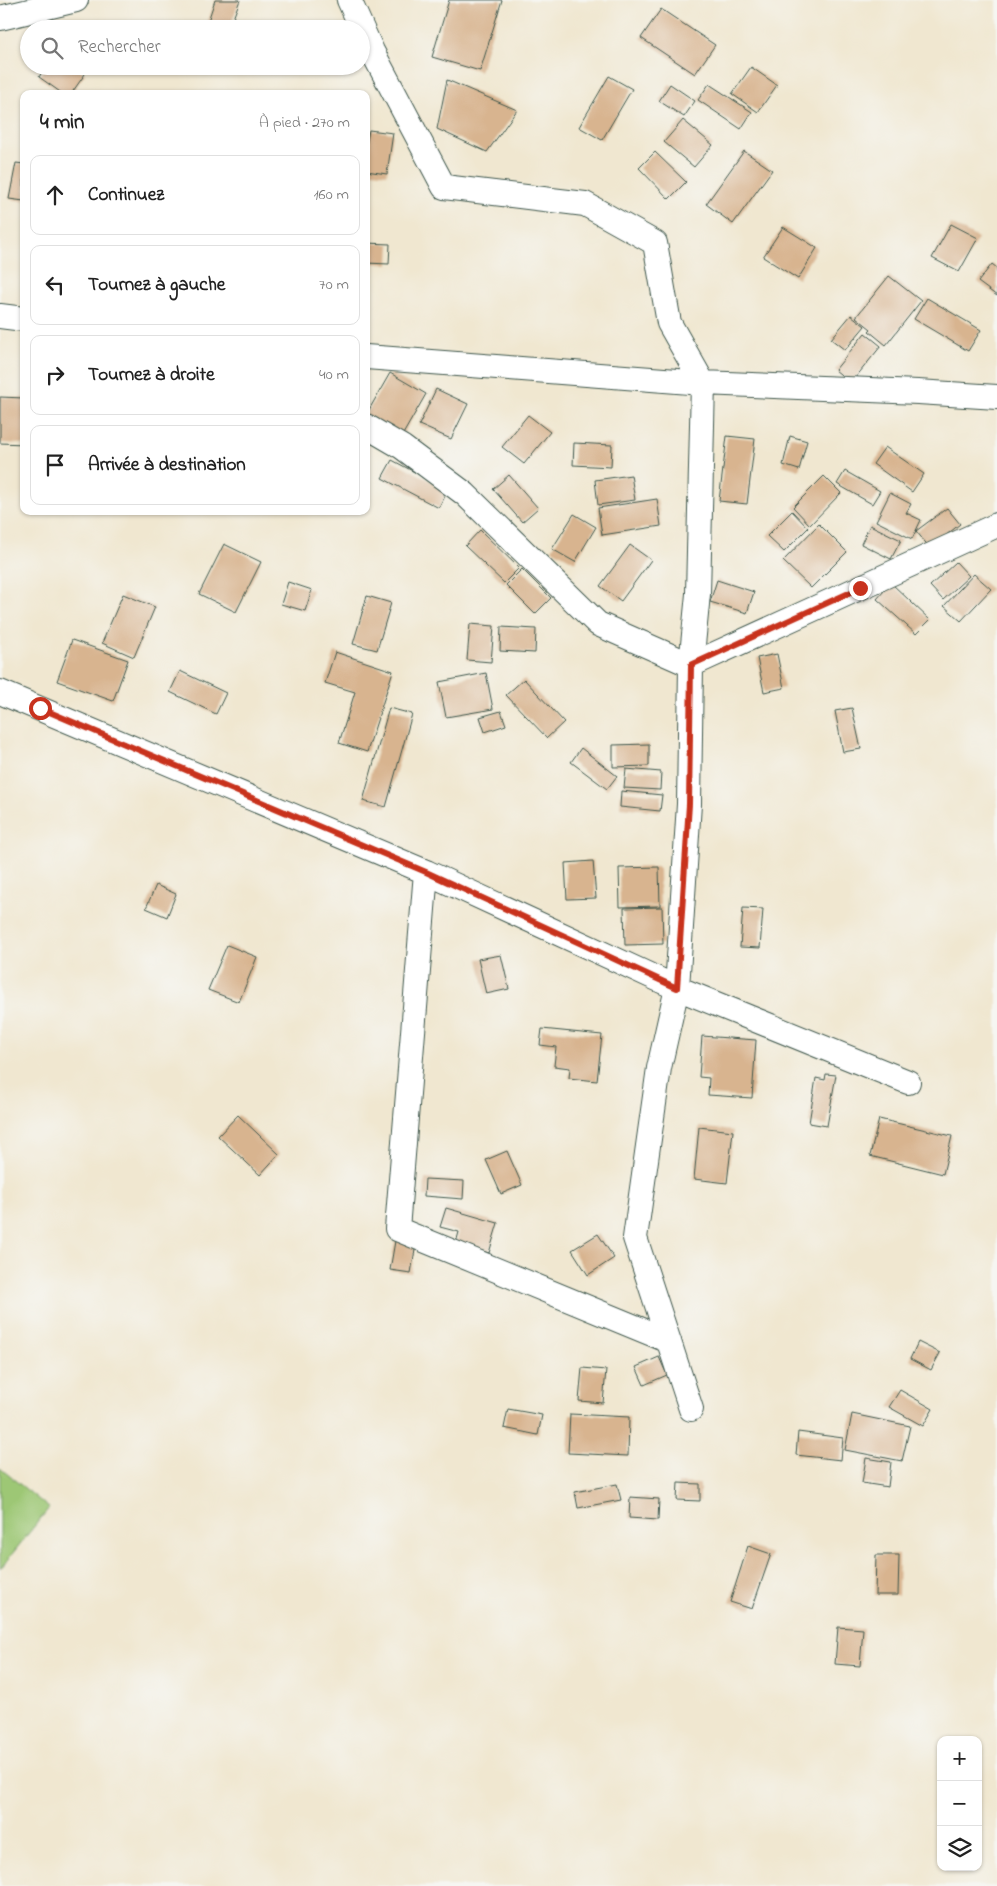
<!DOCTYPE html>
<html lang="fr">
<head>
<meta charset="utf-8">
<style>
	:root { --surface:#fff; --page:#f6f6f6; --text:#222; --muted:#767676; --line:#e0e0e0 }
	body { margin:0; font-family:"Indie Flower",sans-serif; background:var(--page); color:var(--text) }
	.controls { position:absolute; right:15px; bottom:15px; display:grid; overflow:hidden; border-radius:10px; box-shadow:0 1px 4px #0004 }
	.controls button { width:45px; height:45px; display:grid; place-items:center; padding:0; border:0; border-bottom:1px solid var(--line); background:var(--surface); color:var(--text); font:25px sans-serif }
	.stop { position:absolute; width:15px; height:15px; margin:-11px; border:4px solid #c8321e; border-radius:50%; background:#fff }
	.stop.end { background:#c8321e; border-color:#fff; box-shadow:0 1px 5px #0008 }
	.list { margin:0; padding:0; list-style:none }
	h2 { display:flex; justify-content:space-between; align-items:center; height:65px; margin:0; padding:0 20px; font-size:21px }
	h2 small { font-size:16px; font-weight:400; color:var(--muted) }
	.list li { display:grid; grid-template-columns:32px 1fr auto; gap:15px; align-items:center; box-sizing:border-box; height:80px; margin:0 10px 10px; padding:0 10px; border:1px solid var(--line); border-radius:10px }
	.list b { display:block; font-size:19px; white-space:nowrap }
	.list em { font-size:16px; font-style:normal; color:var(--muted) }
	.icon { flex:none; width:28px; height:28px; fill:none; stroke:currentColor; stroke-width:2; stroke-linecap:round; stroke-linejoin:round }
	.map { position:relative; flex:none; width:997px; height:1886px; overflow:hidden }
	.search { position:absolute; background:var(--surface); box-shadow:0 1px 4px #0004; left:20px; top:20px; width:350px; height:55px; display:flex; align-items:center; gap:12px; box-sizing:border-box; padding:0 18px; border-radius:28px; color:var(--muted); font-size:19px }
	.panel { position:absolute; background:var(--surface); box-shadow:0 1px 4px #0004; left:20px; top:90px; width:350px; height:425px; border-radius:10px }
	.map>svg:first-child { display:block }
</style>
</head>
<body>
<div class="map">
<svg width="997" height="1886" viewBox="0 0 997 1886">
	<rect width="100%" height="100%" fill="#f6f6f2"/>
	<filter id="ink" filterUnits="userSpaceOnUse"><feTurbulence type="fractalNoise" baseFrequency=".02" numOctaves="2"/><feDisplacementMap in="SourceGraphic" scale="10" xChannelSelector="R" yChannelSelector="G"/><feConvolveMatrix kernelMatrix="1 2 1 2 8 2 1 2 1" color-interpolation-filters="sRGB"/></filter>
	<filter id="wash" filterUnits="userSpaceOnUse"><feTurbulence type="fractalNoise" baseFrequency=".0096" numOctaves="4" result="noise"/><feDisplacementMap in="SourceGraphic" scale="20" xChannelSelector="R" yChannelSelector="G"/><feGaussianBlur stdDeviation="1.12" result="paint"/><feColorMatrix in="noise" values="0 0 0 0 0 0 0 0 0 0 0 0 0 0 0 0 0 1.4 0 .05"/><feComposite in="paint" operator="in"/></filter>
	<g filter="url(#wash)">
		<rect width="100%" height="100%" fill="#f0e7d0"/>
		<path fill="#9dc774" stroke="#5e8254" d="M0 1468 49 1508 0 1569Z"/>
		<g id="blocks">
			<path fill="#d8b48f" d="M215 0H240L229 29 208 21Z
				M449 0H502L480 71 432 57Z
				M661 9 715 45 695 74 641 38Z
				M56 24 92 25V29H56Z
				M46 66H74L85 74 71 94H63L39 77Z
				M751 67 777 85 758 112 732 94Z
				M609 76 632 89 602 140 579 127Z
				M447 80 517 110 487 152 437 129Z
				M670 84 695 101 684 117 659 101Z
				M709 84 752 112 741 129 698 100Z
				M683 120 713 145 694 167 664 142Z
				M369 130 393 133 387 174 366 171V146Z
				M744 151 772 170 733 224 706 204Z
				M655 152 686 182 669 199 639 168Z
				M16 163 24 164V201L9 199Z
				M951 224 978 238 959 272 932 258Z
				M783 227 817 248 798 279 763 257Z
				M366 243 390 244 389 264 366 263Z
				M992 264 997 268V296L978 282Z
				M889 276 921 301 886 345 869 331 871 329 856 317Z
				M927 298 981 330 968 351 914 319Z
				M851 315 865 326 845 350 831 339Z
				M865 333 881 346 851 383 835 370Z
				M390 373 426 394 402 436 366 415Z
				M436 389 468 404 451 439 419 425Z
				M0 397 24 398V444L0 443Z
				M528 415 550 432 524 464 502 447Z
				M727 436 755 439 747 504 719 501Z
				M790 436 807 441 799 470 783 465Z
				M574 443 612 445 611 467 573 465Z
				M885 447 924 474 912 492 873 464Z
				M392 460 448 490 439 508 382 478Z
				M845 471 880 491 872 504 837 484Z
				M509 475 538 508 522 522 493 489Z
				M631 475 635 500 598 505 595 480Z
				M824 476 841 493 810 525 793 507Z
				M890 493 911 504 906 513 921 520 912 539 876 521Z
				M657 499 661 526 602 535 598 508Z
				M947 508 960 524 930 548 916 531Z
				M792 511 808 528 784 552 767 536Z
				M574 514 596 527 575 562 552 549Z
				M819 524 847 552 811 588 783 561Z
				M870 525 901 540 891 559 861 544Z
				M480 530 519 568 504 583 465 546Z
				M224 544 261 562 236 612 199 594Z
				M630 545 651 560 621 601 600 586Z
				M956 562 969 576 943 600 930 586Z
				M522 569 551 598 535 614 506 585Z
				M974 574 991 589 961 621 944 606Z
				M717 580 754 592 747 613 710 602Z
				M288 582 312 590 305 611 281 604Z
				M891 583 930 620 916 634 877 599Z
				M123 594 155 607 134 657 102 643Z
				M367 596 391 603 377 650 353 644Z
				M470 624 494 626 491 662 467 660Z
				M501 627 536 629 535 653 500 651Z
				M72 640 128 660 113 701 57 681Z
				M335 652 393 671 367 752 339 743 355 692 325 683Z
				M777 654 784 688 764 692 757 658Z
				M180 671 226 693 216 714 170 692Z
				M486 673 493 709 446 717 439 682Z
				M524 679 564 722 547 738 506 695Z
				M389 708 412 714 386 807 363 801Z
				M852 708 861 749 843 752 835 711Z
				M501 711 506 725 485 732 480 717Z
				M649 744V766L613 767V745Z
				M581 748 617 776 607 789 571 762Z
				M626 769 661 772 660 790 624 788Z
				M621 791 662 795 660 811 620 807Z
				M593 861 596 898 567 899 565 863Z
				M659 867 660 906 620 907 619 868Z
				M156 885 176 894 167 917 146 908Z
				M662 907 663 944 625 945 624 908Z
				M743 908 763 909 760 948 740 947Z
				M227 945 257 957 239 1002 208 990Z
				M501 955 509 989 486 994 478 959Z
				M542 1029 602 1035 597 1081 569 1078 570 1068 554 1066 556 1047 540 1045Z
				M702 1036 756 1040 752 1098 708 1095 709 1078 699 1077Z
				M826 1074 836 1075 827 1126 809 1123 816 1078 825 1080Z
				M238 1115 279 1154 260 1175 218 1136Z
				M879 1119 952 1136 943 1174 870 1156Z
				M699 1127 733 1131 727 1183 694 1179Z
				M507 1151 522 1185 501 1194 486 1160Z
				M425 1179 464 1181 463 1199 424 1196Z
				M446 1208 498 1223 489 1253 456 1243 459 1232 440 1227Z
				M598 1234 614 1258 588 1275 572 1250Z
				M395 1241 416 1244 411 1273 390 1270Z
				M918 1342 940 1353 931 1370 910 1359Z
				M659 1357 667 1375 644 1385 636 1367Z
				M582 1368 606 1370 603 1403 579 1401Z
				M900 1390 933 1409 923 1426 889 1407Z
				M508 1409 542 1415 538 1435 504 1428Z
				M570 1414 629 1417 628 1456 568 1453Z
				M852 1414 910 1426 902 1461 845 1450Z
				M798 1432 843 1438 841 1460 796 1455Z
				M866 1458 891 1462 888 1487 862 1483Z
				M678 1483 700 1484V1501L677 1500Z
				M617 1484 621 1500 578 1508 575 1492Z
				M630 1497 659 1499 658 1520 629 1518Z
				M748 1546 771 1554 752 1609 730 1602Z
				M876 1555H899L898 1595H875Z
				M838 1627 863 1629 860 1666 835 1664Z"/>
		</g>
	</g>
	<g filter="url(#ink)">
		<use href="#blocks" fill-opacity="0" stroke="#3e564b" stroke-width="1"/>
		<g fill="none" stroke-linecap="round" stroke-linejoin="round">
			<g stroke="#3e564b" stroke-width="26">
				<path id="minor" d="M349 0 372 51 444 187 585 204 655 243 669 323 703 383 698 594 691 665 689 804 677 988 659 1068 635 1238 691 1409
					M0 18 76 0
					M0 316 24 319
					M366 357 703 383 918 392 997 397
					M366 426 402 447 465 494 598 624 691 665 997 525
					M0 692 426 872 677 988 908 1082
					M426 872 397 1229 669 1341"/>
			</g>
			<use href="#minor" stroke="#fff" stroke-width="24"/>
		</g>
	</g>
	<g fill="none" stroke-linecap="round" stroke-linejoin="round" filter="url(#ink)">
		<path stroke="#c8321e" stroke-width="6" d="M40 708 426 872 677 988 689 804 691 665 860 588"/>
	</g>
</svg>
<div class="controls">
<button>+</button>
<button>−</button>
<button><svg class="icon" aria-label="layers" viewBox="0 0 24 24"><path d="M12 4l9 5-9 5-9-5zM3 14l9 5 9-5"/></svg></button>
</div>
<div class="stop" style="left:40px;top:708px"></div>
<div class="stop end" style="left:860px;top:588px"></div>
<div class="search"><svg class="icon" aria-label="search" viewBox="0 0 24 24"><circle cx="10" cy="10" r="6"/><path d="M15 15l6 6"/></svg>Rechercher</div>
<section class="panel">
<h2>4 min<small>À pied · 270 m</small></h2>
<ul class="list">
<li><svg class="icon" aria-label="ahead" viewBox="0 0 24 24"><path d="M12 20V5M6 11l6-6 6 6"/></svg><div><b>Continuez</b></div><em>160 m</em></li>
<li><svg class="icon" aria-label="left" viewBox="0 0 24 24"><path d="M17 20v-9H6M10 6l-5 5 5 5"/></svg><div><b>Tournez à gauche</b></div><em>70 m</em></li>
<li><svg class="icon" aria-label="right" viewBox="0 0 24 24"><path d="M7 20v-9h11M14 6l5 5-5 5"/></svg><div><b>Tournez à droite</b></div><em>40 m</em></li>
<li><svg class="icon" aria-label="arrive" viewBox="0 0 24 24"><path d="M6 21V4h12l-3 4 3 4H6"/></svg><div><b>Arrivée à destination</b></div></li>
</ul>
</section>
</div>
</body>
</html>
